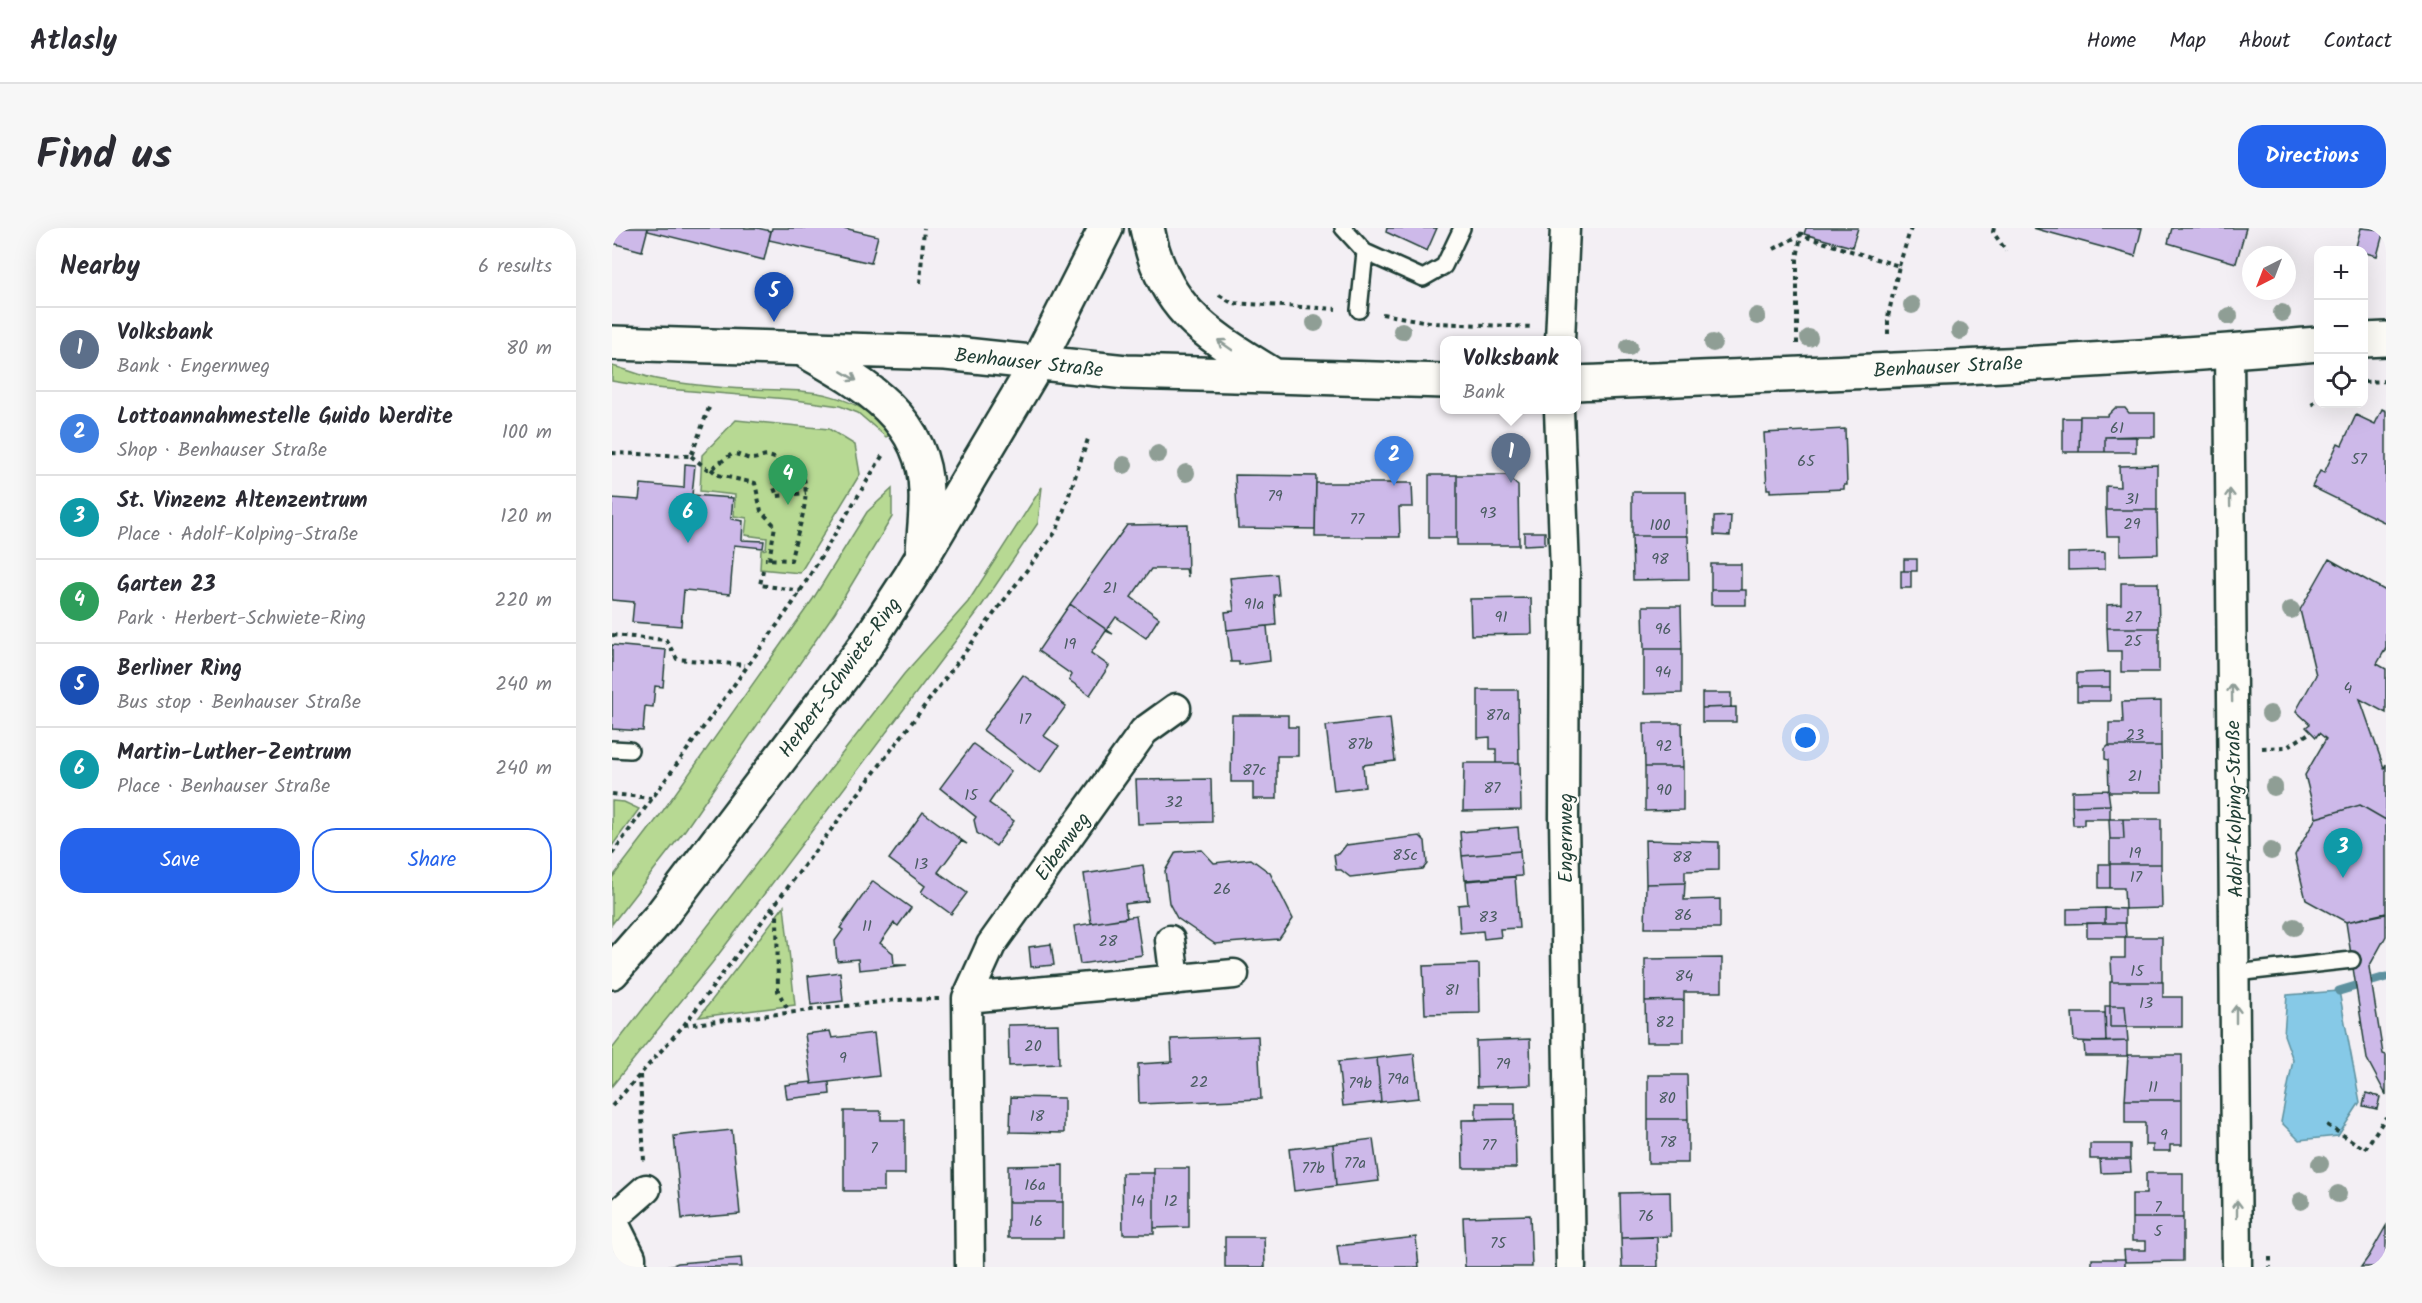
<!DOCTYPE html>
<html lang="en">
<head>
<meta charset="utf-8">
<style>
	:root { --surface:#fff; --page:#f7f7f7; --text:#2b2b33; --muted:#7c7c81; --line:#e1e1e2; --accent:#2563eb }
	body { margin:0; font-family:Kalam,sans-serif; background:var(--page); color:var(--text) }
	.controls { position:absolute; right:18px; top:18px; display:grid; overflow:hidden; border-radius:12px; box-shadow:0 6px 24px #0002 }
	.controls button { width:54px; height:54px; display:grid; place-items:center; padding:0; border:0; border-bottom:2px solid var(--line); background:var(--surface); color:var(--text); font:30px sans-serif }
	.compass { position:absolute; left:1630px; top:18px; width:54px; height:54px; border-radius:50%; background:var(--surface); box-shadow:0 6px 24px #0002; rotate:222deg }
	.you { position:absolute; left:1194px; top:510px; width:21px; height:21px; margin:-15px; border:4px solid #fff; border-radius:50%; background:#1a73e8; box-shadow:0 0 0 9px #1a73e833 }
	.badge { display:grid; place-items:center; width:39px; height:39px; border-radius:50%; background:var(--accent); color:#fff; font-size:20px; font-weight:700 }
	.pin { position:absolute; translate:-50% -50px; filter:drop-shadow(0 2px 3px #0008) }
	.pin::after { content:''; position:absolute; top:32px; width:21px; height:18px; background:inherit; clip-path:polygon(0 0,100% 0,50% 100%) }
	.popup { position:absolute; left:828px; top:108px; width:141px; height:78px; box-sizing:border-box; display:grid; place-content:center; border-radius:12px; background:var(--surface); filter:drop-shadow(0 2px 4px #0005); font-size:20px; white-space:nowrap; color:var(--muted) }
	.popup b { font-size:22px; color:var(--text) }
	.popup::after { content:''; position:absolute; left:50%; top:100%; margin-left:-12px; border:12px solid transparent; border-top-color:var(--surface) }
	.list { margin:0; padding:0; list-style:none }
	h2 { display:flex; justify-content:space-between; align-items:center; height:78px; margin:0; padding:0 24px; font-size:26px }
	h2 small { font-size:20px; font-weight:400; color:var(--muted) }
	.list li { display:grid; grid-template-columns:39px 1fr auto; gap:18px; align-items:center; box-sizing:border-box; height:84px; padding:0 24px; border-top:2px solid var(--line) }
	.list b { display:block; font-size:22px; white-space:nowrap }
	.list p { margin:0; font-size:20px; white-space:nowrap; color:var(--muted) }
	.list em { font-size:20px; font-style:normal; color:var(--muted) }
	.actions { display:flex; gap:12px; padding:18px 24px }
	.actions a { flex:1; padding:14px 0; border:2px solid var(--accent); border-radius:24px; text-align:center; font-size:21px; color:var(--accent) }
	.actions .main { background:var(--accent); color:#fff }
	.icon { flex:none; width:33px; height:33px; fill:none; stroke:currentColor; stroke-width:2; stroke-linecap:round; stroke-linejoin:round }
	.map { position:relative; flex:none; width:1774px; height:1039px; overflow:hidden; border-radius:24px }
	header { display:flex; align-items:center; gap:36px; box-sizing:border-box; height:84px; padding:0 30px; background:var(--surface); border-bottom:2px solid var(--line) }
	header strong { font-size:28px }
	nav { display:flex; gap:33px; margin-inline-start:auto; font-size:21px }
	.intro { display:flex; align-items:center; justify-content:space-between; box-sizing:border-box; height:144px; padding:0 36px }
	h1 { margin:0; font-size:42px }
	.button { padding:15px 27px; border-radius:24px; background:var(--accent); color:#fff; font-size:21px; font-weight:700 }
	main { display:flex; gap:36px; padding:0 36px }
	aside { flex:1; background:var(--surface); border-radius:24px; box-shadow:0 6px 24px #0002 }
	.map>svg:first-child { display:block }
</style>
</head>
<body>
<header>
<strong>Atlasly</strong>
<nav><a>Home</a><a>Map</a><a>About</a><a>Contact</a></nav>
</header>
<div class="intro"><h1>Find us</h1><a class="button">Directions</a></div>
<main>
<aside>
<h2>Nearby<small>6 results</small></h2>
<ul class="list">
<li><span class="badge" style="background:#5c6f8a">1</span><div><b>Volksbank</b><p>Bank · Engernweg</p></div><em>80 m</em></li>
<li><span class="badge" style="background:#3f7fe0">2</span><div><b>Lottoannahmestelle Guido Werdite</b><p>Shop · Benhauser Straße</p></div><em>100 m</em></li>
<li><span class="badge" style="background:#0f9aa8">3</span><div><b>St. Vinzenz Altenzentrum</b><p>Place · Adolf-Kolping-Straße</p></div><em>120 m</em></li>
<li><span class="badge" style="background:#2e9e5b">4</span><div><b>Garten 23</b><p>Park · Herbert-Schwiete-Ring</p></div><em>220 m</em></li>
<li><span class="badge" style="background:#1a4fb4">5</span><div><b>Berliner Ring</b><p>Bus stop · Benhauser Straße</p></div><em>240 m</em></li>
<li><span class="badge" style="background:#0f9aa8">6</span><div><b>Martin-Luther-Zentrum</b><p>Place · Benhauser Straße</p></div><em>240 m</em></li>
</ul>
<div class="actions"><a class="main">Save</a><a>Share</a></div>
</aside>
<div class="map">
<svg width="1774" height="1039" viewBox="0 0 1774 1039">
	<rect width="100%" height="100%" fill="#f3eff4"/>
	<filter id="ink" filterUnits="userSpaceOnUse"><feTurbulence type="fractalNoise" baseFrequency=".0167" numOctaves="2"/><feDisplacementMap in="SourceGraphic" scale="12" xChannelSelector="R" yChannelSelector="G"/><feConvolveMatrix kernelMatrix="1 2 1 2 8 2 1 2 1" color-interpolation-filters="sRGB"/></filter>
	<g filter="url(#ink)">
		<path fill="#b7d993" stroke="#6b8b64" stroke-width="1.5" d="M0 138C15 141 29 148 44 151 64 155 84 157 104 159 172 166 230 150 281 206L274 209 246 185 228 178 176 171 43 160 0 153Z
			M124 192 217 201 243 217 248 246 188 345 148 341 149 322 154 321 155 310 133 307 135 290 122 288 123 267 88 263 90 227Z
			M430 259 426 295 366 383 100 735 0 858V821L292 446 356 374Z
			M280 261V289L223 384 73 602 0 696V650L48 587 201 371 255 284Z
			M0 573 12 574 27 581 0 618Z
			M172 678 183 777 87 789Z"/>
		<path fill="#86c9e7" stroke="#5d919f" stroke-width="1.5" d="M1727 763 1748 874 1726 908 1687 912 1669 894 1681 832 1672 807 1675 767Z"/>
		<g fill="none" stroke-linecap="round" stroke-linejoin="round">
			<path stroke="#5d919f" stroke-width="9" d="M1727 763 1774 749"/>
		</g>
		<path fill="#cdb9e9" stroke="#1f3d34" stroke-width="1.5" d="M0 0H36L30 23 0 15Z
			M36 0H145L159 3 152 32 36 3Z
			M160 0H232L266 8 259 35 157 12Z
			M775 0H825L815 23 774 4Z
			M1194 0H1246L1240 19 1192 6Z
			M1421 0H1530L1523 28Z
			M1560 0H1634L1624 35 1556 15Z
			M1749 0 1772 2 1765 28 1743 22Z
			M1503 180H1513L1517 185H1543V209H1493V224H1467L1468 188H1495Z
			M1770 181 1774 183V295L1700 259 1708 243 1712 245 1726 215 1730 217 1744 187 1763 196Z
			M1451 190H1468L1467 224H1451Z
			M1233 201 1235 257H1232V261L1158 264V261H1155L1152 205Z
			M1524 208V224H1493V209Z
			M73 236 83 237 80 267 121 270 119 291 131 293 130 312 152 313 151 320 122 317 118 366 72 362 69 398 20 394 22 374 0 372V270L27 272 29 256 72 260Z
			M1545 237V282H1494V258L1508 259 1507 238Z
			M623 247 704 248 703 301 626 300Z
			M817 247H845V310H817Z
			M845 247H894L906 258 907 317H845Z
			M704 255H800L801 279H787L788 309H703Z
			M1020 264H1074L1075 308H1020Z
			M1494 282H1545L1546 326 1508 327V308H1495Z
			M1119 288 1118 308 1102 307V289Z
			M575 296 576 349 574 341H539L519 369 547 390 534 410 504 389 495 402 458 376 515 297Z
			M912 304H933V316L912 317Z
			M1020 308H1076L1077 351 1021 352Z
			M1493 324V341L1456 342V325Z
			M1292 331H1305V343H1292Z
			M1717 331 1774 363V420L1765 436 1774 441V485L1748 471 1772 540 1774 536V592L1748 577 1704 590 1693 547 1714 511 1707 505 1704 509 1694 499 1698 496 1684 483 1704 447 1688 382Z
			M1099 336H1129V362H1099Z
			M1289 343H1299V360H1289Z
			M665 346 667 367H662L664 397 615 402 613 384 622 383 618 350Z
			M1509 355H1546L1547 400H1495V377L1509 376Z
			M1099 362H1134V377H1099Z
			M919 370 920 406 859 407 858 371Z
			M458 376 501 406 494 403 479 425 497 438 478 467 457 452 460 447 426 423Z
			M1031 378H1069L1070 421H1032Z
			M655 398 658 433 627 437V434H619L615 402Z
			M1495 400H1547V444H1509V423H1496Z
			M0 417 54 422 51 459 43 458 41 479 33 478 31 503 0 501Z
			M1032 421H1070V465L1032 466Z
			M1498 444V459H1465V445Z
			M411 447 454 478 432 508 447 518 428 545 371 502Z
			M1465 459H1498V473H1465Z
			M866 462H906L907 535H884V521H878V509L866 510Z
			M1090 465H1119V479L1090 480Z
			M1549 473V518H1497V495H1511L1510 474Z
			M1124 479V494H1090V480Z
			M620 487H676V499H686V528H665V571H641V554H619Z
			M778 490 783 533 751 537 753 559 722 563 714 498Z
			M1032 495H1070L1071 539H1033Z
			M361 516 399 543 377 575 402 593 384 618 365 605 362 592 364 589 328 560Z
			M1496 518H1549L1550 564H1497L1496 532 1493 531V521Z
			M852 535H908L909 582 851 583Z
			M1033 539H1071V582L1033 583Z
			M599 551 600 594 526 596 524 552Z
			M1496 562 1498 577 1460 578V563Z
			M1498 577V591H1472V597H1461L1460 578Z
			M1748 577 1774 592V685L1734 694 1694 672 1683 627 1704 590Z
			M311 584 355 616 349 613 326 644 355 665 339 686 309 664 313 658 277 631Z
			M1497 591H1511L1512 611H1498Z
			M1511 591H1549V636H1498V611H1512Z
			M906 599 908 623 850 628 848 604Z
			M808 608 813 613 815 636 811 641 738 649 729 642H724L722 626H727L734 617Z
			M1033 612 1107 614V642L1073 643V655L1034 656Z
			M590 622 602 635 639 631 658 645 681 691 667 711 603 716 565 690 557 675 553 643 564 624Z
			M908 623 910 648 853 652 850 628Z
			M1487 636H1498V660H1487Z
			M1498 636H1549L1550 680 1513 681 1512 660H1498Z
			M531 637 536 673 513 676 515 690 479 695 472 646Z
			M903 649 907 700 888 701 889 709 872 711 871 703 848 705 846 677 856 676 854 653Z
			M261 653 299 680 286 698 282 695 268 715 281 725 282 737H295L247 742 246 731 225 733 223 713 231 702 228 700Z
			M1073 655 1072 672 1108 671V700H1033L1034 656Z
			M1493 680V695L1455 696V681Z
			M1493 680 1513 681V695H1493Z
			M1774 686V708L1757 739 1771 826 1774 827V867L1755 831 1734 694Z
			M524 688 530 727 468 736 462 698Z
			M1475 695H1513L1514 709H1475Z
			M1513 709H1550V754H1500L1499 730H1513Z
			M439 716 442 737 419 739 417 719Z
			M1110 730V764H1072V772L1033 773V731Z
			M867 736 868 785 813 786 811 738Z
			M228 744 231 773 199 777 196 748Z
			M1498 754H1551V769H1570V799H1498Z
			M1072 772V814H1034L1033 773Z
			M1493 778H1513L1516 813 1494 814Z
			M1460 785H1493L1494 814 1462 813Z
			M446 796 447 836 397 838 396 797Z
			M218 803 220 810 262 805 267 848 200 856 193 806Z
			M646 808 649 871 527 876 526 836 560 834 559 811Z
			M918 811 919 857 865 859 864 813Z
			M1515 813V828H1473L1472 814Z
			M802 826 807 870 769 874 765 830Z
			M1516 827H1570V872H1513Z
			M765 830 769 874 731 878 726 834Z
			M1036 847H1075L1076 891H1036Z
			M200 854V856L217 854 218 866 175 871 173 857Z
			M1754 865 1768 869 1765 881 1751 878Z
			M399 869 452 870V905L398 904Z
			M1513 872H1570V917H1558V923H1541V917H1533V895H1513Z
			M864 875H903V891L864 892Z
			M232 883H269V892H293V946H272V963H232Z
			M903 891 904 940H851L850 892Z
			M1036 891H1076V935H1036Z
			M120 902 128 986 70 991 62 908Z
			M761 911 767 953 724 958 721 916Z
			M721 916 724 958 682 963 677 921Z
			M1478 916H1518V931H1478Z
			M1488 931H1518L1519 944 1489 945Z
			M451 937V974H396V938Z
			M542 940H577V999L542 1000Z
			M510 945H542V1006H511Z
			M1534 945H1571V990H1520V966H1534Z
			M1058 964 1059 1008 1009 1010 1008 965Z
			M396 974H451V1010H396Z
			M918 987 920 1039H853L851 989Z
			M1520 990H1571V1033L1513 1034 1512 1022H1534V1013H1520Z
			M1774 998V1039H1749L1757 1028Z
			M613 1009H652L653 1039H613Z
			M804 1009 807 1039H728L725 1018Z
			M1045 1009 1046 1039H1010L1009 1010Z
			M129 1030 130 1039H55L66 1035Z
			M1480 1031H1513V1039H1480Z"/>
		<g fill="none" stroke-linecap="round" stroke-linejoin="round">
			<g stroke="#1f3d34" stroke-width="20">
				<path id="lane" d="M731 0 753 24 811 50 832 38 850 0
					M747 82 753 24
					M0 521 18 522
					M1624 745 1740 732"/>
			</g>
			<g stroke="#1f3d34" stroke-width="33">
				<path id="street" d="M948 112 953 0
					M1617 123 1625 1039
					M947 182 953 343 952 589 959 1039
					M558 712 563 752
					M355 770 622 746
					M19 1039V1029L0 991 34 961
					M358 1039 355 770 379 717 532 503 564 480"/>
			</g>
			<g stroke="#1f3d34" stroke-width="38">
				<path id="secondary" d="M535 0C551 82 595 106 661 147
					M1752 112 1774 111
					M0 115 334 125 514 144 833 153
					M190 121C248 154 313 188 314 264 315 284 312 304 311 324
					M965 155C1212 145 1460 137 1706 116
					M0 744 48 689 252 420 299 348 426 134 494 0"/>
			</g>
			<path stroke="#1f3d34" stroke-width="4" stroke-dasharray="4.5 4.5" stroke-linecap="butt" d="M1382 0 1381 4 1394 23
				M1162 21 1188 7 1287 38 1276 89V110
				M1287 38 1299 0
				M308 55 312 0
				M607 67 620 75 724 81
				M770 86 824 95 921 99
				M1185 116V31L1190 0
				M1752 154 1774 153
				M1700 177 1706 170
				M0 225 79 228 98 177
				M79 228 95 241H99L120 226C126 226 129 228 135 230 148 234 154 221 169 235L181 233C208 257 184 302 179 332L153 331
				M169 235 161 257 165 268 194 265
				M99 241 106 247 143 255 149 283 163 298 157 332
				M151 342 148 357 189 363
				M0 407 54 412 65 431 133 437
				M1773 423 1774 424
				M1650 520 1675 519 1699 504
				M0 566 39 570
				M0 626 181 375 272 225
				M160 681 165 685 166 763 177 784
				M72 797 285 772 327 771
				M28 847 32 933
				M0 878 72 797 445 302 476 211
				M1715 897 1753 921 1774 889
				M1658 1029V1039"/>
			<use href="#lane" stroke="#fdfcf7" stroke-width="15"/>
			<use href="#street" stroke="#fdfcf7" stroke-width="28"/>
			<use href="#secondary" stroke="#fdfcf7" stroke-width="33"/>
		</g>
		<g fill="#8f9e95">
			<circle cx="1300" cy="77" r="9"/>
			<circle cx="1670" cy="85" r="9"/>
			<circle cx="1145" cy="88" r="9"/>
			<circle cx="1617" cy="88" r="9"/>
			<circle cx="703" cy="95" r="9"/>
			<circle cx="790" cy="103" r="9"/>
			<circle cx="1348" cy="103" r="9"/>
			<circle cx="1197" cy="110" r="9"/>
			<circle cx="1101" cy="115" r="9"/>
			<circle cx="1017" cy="119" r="9"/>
			<circle cx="546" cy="226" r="9"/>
			<circle cx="512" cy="237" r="9"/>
			<circle cx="574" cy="245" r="9"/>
			<circle cx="1679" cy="382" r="9"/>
			<circle cx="1658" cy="486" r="9"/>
			<circle cx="1662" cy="559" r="9"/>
			<circle cx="1659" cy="623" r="9"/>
			<circle cx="1682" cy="699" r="9"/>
			<circle cx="1708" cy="936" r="9"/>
			<circle cx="1726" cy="966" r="9"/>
			<circle cx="1689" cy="973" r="9"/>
		</g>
		<defs><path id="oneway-shaft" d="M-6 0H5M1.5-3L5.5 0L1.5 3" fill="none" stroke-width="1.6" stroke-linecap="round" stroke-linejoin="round" transform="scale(1.5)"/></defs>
		<g stroke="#8e9c96">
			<use href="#oneway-shaft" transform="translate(613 117) rotate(-145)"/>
			<use href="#oneway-shaft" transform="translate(237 148) rotate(31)"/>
			<use href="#oneway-shaft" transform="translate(1618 270) rotate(-91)"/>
			<use href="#oneway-shaft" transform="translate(1620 465) rotate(-91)"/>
			<use href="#oneway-shaft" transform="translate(1624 786) rotate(-90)"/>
			<use href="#oneway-shaft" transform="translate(1625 981) rotate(-90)"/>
		</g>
	</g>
	<g text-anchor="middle" stroke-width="4.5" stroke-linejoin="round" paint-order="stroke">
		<g font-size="16" fill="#4a5c61">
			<text x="1505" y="205">61</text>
			<text x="1747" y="236">57</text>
			<text x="1194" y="238">65</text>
			<text x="663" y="273">79</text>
			<text x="1520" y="276">31</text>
			<text x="876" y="290">93</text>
			<text x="745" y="296">77</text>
			<text x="1520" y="301">29</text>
			<text x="1048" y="302">100</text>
			<text x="1048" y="336">98</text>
			<text x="498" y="365">21</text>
			<text x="642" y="381">91a</text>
			<text x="889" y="394">91</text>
			<text x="1521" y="394">27</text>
			<text x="1051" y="406">96</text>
			<text x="1521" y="418">25</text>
			<text x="458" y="421">19</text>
			<text x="1051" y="449">94</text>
			<text x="1736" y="465">4</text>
			<text x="886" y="492">87a</text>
			<text x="413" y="496">17</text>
			<text x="1523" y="512">23</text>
			<text x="748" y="521">87b</text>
			<text x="1052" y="523">92</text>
			<text x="642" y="547">87c</text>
			<text x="1523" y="553">21</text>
			<text x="880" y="565">87</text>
			<text x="1052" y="567">90</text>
			<text x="359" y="572">15</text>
			<text x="562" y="579">32</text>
			<text x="1523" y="630">19</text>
			<text x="793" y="632">85c</text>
			<text x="1070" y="634">88</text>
			<text x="309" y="641">13</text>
			<text x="1524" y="654">17</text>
			<text x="610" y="666">26</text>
			<text x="1071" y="692">86</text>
			<text x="876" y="694">83</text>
			<text x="255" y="703">11</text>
			<text x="496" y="718">28</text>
			<text x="1525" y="748">15</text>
			<text x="1072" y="753">84</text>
			<text x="840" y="767">81</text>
			<text x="1534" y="780">13</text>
			<text x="1053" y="799">82</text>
			<text x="421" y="823">20</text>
			<text x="231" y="835">9</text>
			<text x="891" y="841">79</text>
			<text x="786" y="856">79a</text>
			<text x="587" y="859">22</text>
			<text x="748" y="860">79b</text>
			<text x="1541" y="864">11</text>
			<text x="1055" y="875">80</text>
			<text x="425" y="893">18</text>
			<text x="1552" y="912">9</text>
			<text x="1056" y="919">78</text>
			<text x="877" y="922">77</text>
			<text x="262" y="925">7</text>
			<text x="743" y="940">77a</text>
			<text x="701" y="945">77b</text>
			<text x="423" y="962">16a</text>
			<text x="526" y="978">14</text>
			<text x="559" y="978">12</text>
			<text x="1546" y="984">7</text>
			<text x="1034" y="993">76</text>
			<text x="424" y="998">16</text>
			<text x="1546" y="1008">5</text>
			<text x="886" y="1020">75</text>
		</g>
		<g font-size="20" fill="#1f3d34" stroke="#fdfcf7">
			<text transform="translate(417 134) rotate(6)" y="7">Benhauser Straße</text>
			<text transform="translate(1336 138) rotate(-3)" y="7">Benhauser Straße</text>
			<text transform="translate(227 449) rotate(-54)" y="7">Herbert-Schwiete-Ring</text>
			<text transform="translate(1622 581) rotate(-91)" y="7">Adolf-Kolping-Straße</text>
			<text transform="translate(953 610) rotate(-90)" y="7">Engernweg</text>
			<text transform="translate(450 618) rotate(-54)" y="7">Eibenweg</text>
		</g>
	</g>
</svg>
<div class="controls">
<button>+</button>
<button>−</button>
<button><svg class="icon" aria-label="locate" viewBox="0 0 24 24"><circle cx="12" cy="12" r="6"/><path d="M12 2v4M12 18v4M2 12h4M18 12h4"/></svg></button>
</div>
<svg class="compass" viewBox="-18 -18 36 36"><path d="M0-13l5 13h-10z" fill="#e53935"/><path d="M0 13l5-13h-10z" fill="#7c7c81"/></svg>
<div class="you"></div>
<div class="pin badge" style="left:899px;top:255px;background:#5c6f8a">1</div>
<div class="popup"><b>Volksbank</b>Bank</div>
<div class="pin badge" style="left:782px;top:258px;background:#3f7fe0">2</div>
<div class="pin badge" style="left:1731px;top:650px;background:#0f9aa8">3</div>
<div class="pin badge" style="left:176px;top:277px;background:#2e9e5b">4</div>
<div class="pin badge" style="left:162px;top:94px;background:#1a4fb4">5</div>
<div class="pin badge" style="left:76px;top:315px;background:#0f9aa8">6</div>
</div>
</main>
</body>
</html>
